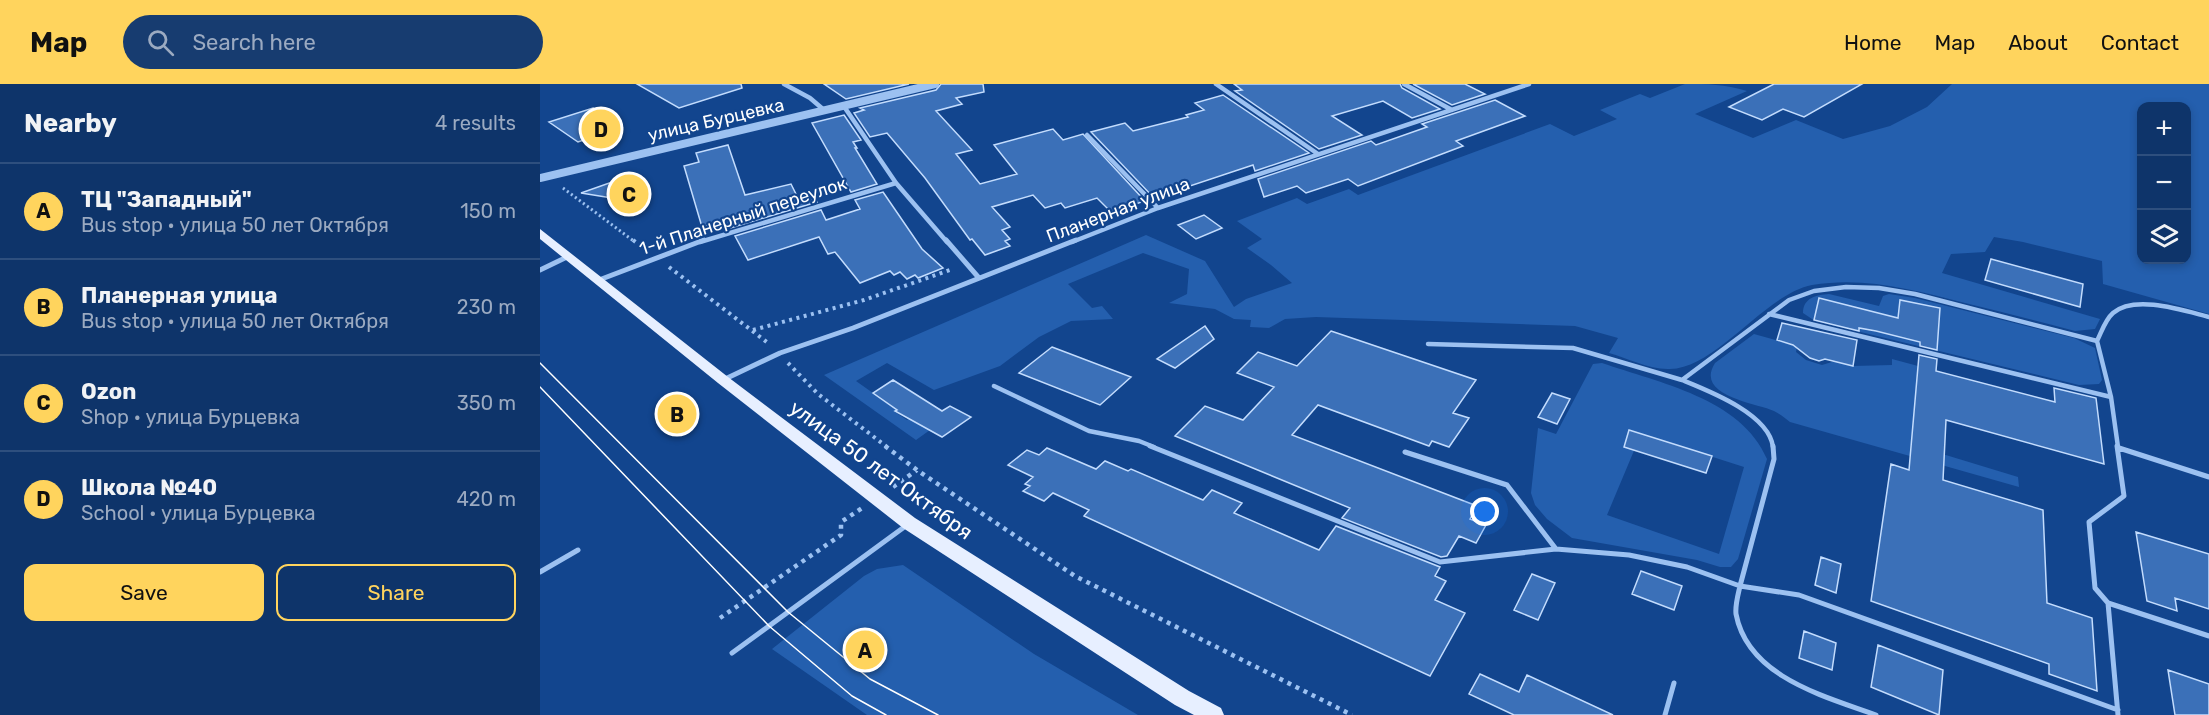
<!DOCTYPE html>
<html lang="en">
<head>
<meta charset="utf-8">
<style>
	:root { --surface:#0e346a; --page:#173c70; --text:#f1f3f6; --muted:#9baac1; --line:#2e4f7e; --accent:#ffd45d }
	body { margin:0; font-family:Rubik,sans-serif; background:var(--page); color:var(--text) }
	.controls { position:absolute; right:18px; top:18px; display:grid; overflow:hidden; border-radius:12px; box-shadow:0 3px 9px #0003 }
	.controls button { width:54px; height:54px; display:grid; place-items:center; padding:0; border:0; border-bottom:2px solid var(--line); background:var(--surface); color:var(--text); font:30px sans-serif }
	.you { position:absolute; left:945px; top:428px; width:21px; height:21px; margin:-15px; border:4px solid #fff; border-radius:50%; background:#1a73e8; box-shadow:0 0 0 9px #1a73e833 }
	.badge { display:grid; place-items:center; width:39px; height:39px; border-radius:50%; background:var(--accent); color:#111; font-size:20px; font-weight:700 }
	.pin { position:absolute; translate:-50% -50%; border:3px solid #fff; box-shadow:0 2px 6px #0006 }
	.list { margin:0; padding:0; list-style:none }
	h2 { display:flex; justify-content:space-between; align-items:center; height:78px; margin:0; padding:0 24px; font-size:26px }
	h2 small { font-size:20px; font-weight:400; color:var(--muted) }
	.list li { display:grid; grid-template-columns:39px 1fr auto; gap:18px; align-items:center; box-sizing:border-box; height:96px; padding:0 24px; border-top:2px solid var(--line) }
	.list b { display:block; font-size:22px; white-space:nowrap }
	.list p { margin:0; font-size:20px; white-space:nowrap; color:var(--muted) }
	.list em { font-size:20px; font-style:normal; color:var(--muted) }
	.actions { display:flex; gap:12px; padding:18px 24px }
	.actions a { flex:1; padding:14px 0; border:2px solid var(--accent); border-radius:12px; text-align:center; font-size:21px; color:var(--accent) }
	.actions .main { background:var(--accent); color:#111 }
	.icon { flex:none; width:33px; height:33px; fill:none; stroke:currentColor; stroke-width:2; stroke-linecap:round; stroke-linejoin:round }
	.map { position:relative; flex:none; width:1669px; height:631px; overflow:hidden }
	header { display:flex; align-items:center; gap:36px; box-sizing:border-box; height:84px; padding:0 30px; background:var(--accent); color:#111 }
	header strong { font-size:28px }
	nav { display:flex; gap:33px; margin-inline-start:auto; font-size:21px }
	.search { width:420px; height:54px; background:var(--page); display:flex; align-items:center; gap:15px; box-sizing:border-box; padding:0 21px; border-radius:33px; color:var(--muted); font-size:22px }
	main { display:flex }
	aside { flex:1; background:var(--surface) }
	.map>svg:first-child { display:block }
</style>
</head>
<body>
<header>
<strong>Map</strong>
<div class="search"><svg class="icon" aria-label="search" viewBox="0 0 24 24"><circle cx="10" cy="10" r="6"/><path d="M15 15l6 6"/></svg>Search here</div>
<nav><a>Home</a><a>Map</a><a>About</a><a>Contact</a></nav>
</header>
<main>
<aside>
<h2>Nearby<small>4 results</small></h2>
<ul class="list">
<li><span class="badge">A</span><div><b>ТЦ &quot;Западный&quot;</b><p>Bus stop · улица 50 лет Октября</p></div><em>150 m</em></li>
<li><span class="badge">B</span><div><b>Планерная улица</b><p>Bus stop · улица 50 лет Октября</p></div><em>230 m</em></li>
<li><span class="badge">C</span><div><b>Ozon</b><p>Shop · улица Бурцевка</p></div><em>350 m</em></li>
<li><span class="badge">D</span><div><b>Школа №40</b><p>School · улица Бурцевка</p></div><em>420 m</em></li>
</ul>
<div class="actions"><a class="main">Save</a><a>Share</a></div>
</aside>
<div class="map">
<svg width="1669" height="631" viewBox="0 0 1669 631">
	<rect width="100%" height="100%" fill="#12458e"/>
	<path fill="#245fae" fill-rule="evenodd" d="M1145 0C1168 0 1184 0 1207 7L1155 30 1213 54 1256 36 1303 55 1350 42 1387 23 1412 0H1669V230L1563 200 1562 177 1483 158 1454 153 1445 168 1411 170 1402 189 1560 235 1555 245 1535 247C1498 237 1462 228 1425 219 1375 206 1324 192 1272 201 1225 210 1177 284 1130 285 1110 286 1087 274 1069 269L1078 254 1035 242 776 233 745 235 729 244 710 243 711 236 694 235 675 225 629 219 647 210 649 185 603 169 528 200 552 224 562 222 573 235 531 237 499 253 460 282 394 306 347 279 316 297 357 326 355 328 367 336 376 330 390 346 376 356 284 291 606 151 665 177 694 223 706 215 752 199 731 181 707 164 722 155 697 137 757 114 767 120 809 105 818 111 1010 40 1034 52 1077 35 1060 26 1100 10 1110 14ZM1602 22H1646V176H1602Z
		M1289 210 1339 222 1343 212 1349 210 1375 214 1534 254 1555 264 1562 296 1559 300 1539 301 1275 237 1263 229C1263 214 1276 211 1289 210Z
		M1214 250 1257 262 1256 268 1266 276 1282 281 1295 277 1313 282 1352 281V275L1378 282 1373 361 1478 393 1479 403 1250 338C1245 334 1240 330 1234 327 1216 319 1154 312 1175 279Z
		M1062 279C1119 299 1201 314 1227 375L1198 475 1191 483H1180L1157 476 1032 454 1007 435 995 421 991 409 998 344 1016 350 1053 280ZM1101 350 1204 383 1179 470 1067 431Z
		M363 481 494 570 598 631H327L232 565 324 492 337 485Z"/>
	<path fill="#3b70b8" stroke="#c3dcfd" stroke-width="1.5" d="M97 0H201L202 4 139 24Z
		M284 0H369L306 15Z
		M401 0H443L444 8 416 14 422 20 396 27 432 66 416 70 440 100 477 90 454 61 513 45 523 56 543 50 605 117 571 128 557 114 525 124 521 119 505 124 493 111 452 123 470 143 462 146 470 155 465 157 470 162 445 171 432 155 430 156 385 94 347 49 330 53 314 29 324 26 320 24 396 6Z
		M694 0H860L862 4 900 25 872 34 843 17 792 32 822 51 779 65 695 7 702 6Z
		M873 0H925L945 10 912 21Z
		M1234 0H1322L1264 33 1243 25 1222 36 1189 23Z
		M683 11 769 69 715 87 713 81 614 114 551 48 585 39 593 47 648 33 646 31 664 26 655 19Z
		M955 16 985 32 916 57 923 62 818 102 808 95 766 109 757 102 724 113 718 95 831 57 836 61 887 43 882 40Z
		M53 24 82 43 38 58 9 38Z
		M304 31 321 56 313 58 317 64H315L337 100 311 108 272 39Z
		M188 61 205 111 251 100 259 116 274 112 277 118 190 144 189 142 184 143 182 137 162 143 144 82 159 78 156 69Z
		M89 92 107 105 78 115 41 109Z
		M343 108 382 165 403 184 378 194 375 191 367 195 360 188 354 191 350 187 320 199 295 168 288 170 279 153 208 176 195 152 281 126 286 136 320 125 315 116Z
		M664 131 682 144 656 155 638 141Z
		M1451 175 1543 200 1540 223 1445 196Z
		M1279 214 1358 234 1360 216 1400 224 1397 266 1380 262V258L1336 247 1319 244V247L1274 236Z
		M1242 239 1317 256 1313 282 1285 275 1279 277 1270 274 1253 261 1237 256Z
		M665 242 674 255 635 284 617 275Z
		M791 247 936 296 913 329 929 334 909 363 892 357 889 362 778 321 752 351 937 422 930 435 946 441 936 459 919 452 907 472 901 473 802 434 810 424 635 352 665 322 703 336 734 303 697 289 718 268 757 282Z
		M512 263 591 293 560 321 479 289Z
		M1379 271 1397 275 1396 287 1515 318 1514 304 1556 314 1564 380 1406 336 1403 396 1503 426 1507 519 1552 534 1557 607 1509 590V580L1331 517 1351 380 1369 386Z
		M353 296 402 327 410 322 431 333 402 353 355 327 357 326 333 309Z
		M1012 309 1030 315 1017 340 998 333Z
		M1089 346 1172 372 1166 389 1084 363Z
		M507 364 556 385 565 377 588 387 591 385 663 416 672 406 702 419 694 429 779 466 796 442 900 483 895 492 906 497 895 516 925 529 890 592 544 432 549 426 513 409 504 417 483 407 490 402 485 400 493 393 468 381 487 366 499 371Z
		M1596 448 1669 470V525L1635 514 1637 527 1607 517Z
		M1281 473 1301 480 1296 509 1275 501Z
		M1101 487 1142 502 1134 526 1092 510Z
		M992 490 1015 499 998 536 974 526Z
		M1264 547 1296 559 1292 586 1259 574Z
		M1338 561 1403 586 1399 631 1331 603Z
		M1628 586 1669 600V631H1635Z
		M940 590 979 608 987 591 1073 631H974L929 610Z"/>
	<g fill="none" stroke-linecap="round" stroke-linejoin="round">
		<path stroke="#9cc1f1" stroke-width="3" stroke-dasharray="2 3" stroke-linecap="butt" d="M23 104 95 158"/>
		<path stroke="#9cc1f1" stroke-width="4" stroke-dasharray="3 4.5" stroke-linecap="butt" d="M93 156 104 164
			M129 183 228 259
			M213 246 324 216 413 185
			M248 279 278 310 347 363"/>
		<path stroke="#9cc1f1" stroke-width="4.5" stroke-dasharray="4 5" stroke-linecap="butt" d="M345 362 377 386 535 492 812 631
			M353 403 377 386
			M180 534 301 451V438L322 424"/>
		<path stroke="#9cc1f1" stroke-width="4.5" d="M1229 230 1571 313 1557 257
			M888 260 1033 264 1142 296
			M454 302 549 347 599 357 614 363
			M1571 313 1578 363
			M1233 363C1229 330 1169 307 1142 296L1249 216 1274 207 1306 203 1339 204 1375 210 1557 257C1562 247 1565 236 1573 229 1595 210 1645 227 1669 233"/>
		<path stroke="#9cc1f1" stroke-width="5" d="M610 362 900 478 1016 465
			M1577 362 1584 412 1549 438 1555 504 1568 519 1669 552
			M1579 364 1669 393
			M865 368 967 401 1016 465 1089 471 1147 483 1200 502 1234 375 1233 362
			M0 488 38 466
			M1568 519 1578 631
			M192 569 367 441
			M1125 631 1134 599
			M1336 631C1284 612 1208 593 1196 530 1195 521 1198 511 1200 502L1259 511 1578 626"/>
		<path stroke="#9cc1f1" stroke-width="4.5" d="M244 0 270 14 284 26
			M676 0 778 70
			M864 0 912 26
			M303 21 356 99 407 158
			M547 51 618 124
			M160 158 356 99
			M532 158 618 124 989 0"/>
		<path stroke="#9cc1f1" stroke-width="5" d="M406 156 439 194
			M0 186 29 172
			M59 196 164 156
			M183 296 240 269 313 244 536 156"/>
		<path stroke="#9cc1f1" stroke-width="8" d="M0 94 395 0"/>
		<path fill="#e7efff" fill-rule="evenodd" d="M0 145 188 293 375 434 649 607 681 624 684 631H654L635 621 363 444 178 299 0 155Z"/>
		<path stroke="#fff" stroke-width="1.5" d="M0 279 248 528 330 595 398 631
			M0 303 229 542 312 612 346 631"/>
	</g>
	<g text-anchor="middle" stroke-width="4.5" stroke-linejoin="round" paint-order="stroke">
		<g font-size="18" fill="#fff" stroke="#12458e">
			<text transform="translate(176 36) rotate(-13)" y="6">улица Бурцевка</text>
			<text transform="translate(578 126) rotate(-21)" y="6">Планерная улица</text>
			<text transform="translate(203 132) rotate(-18)" y="6">1-й Планерный переулок</text>
		</g>
		<g font-size="21" fill="#fff" stroke="#12458e">
			<text transform="translate(341 386) rotate(36)" y="7">улица 50 лет Октября</text>
		</g>
	</g>
</svg>
<div class="controls">
<button>+</button>
<button>−</button>
<button><svg class="icon" aria-label="layers" viewBox="0 0 24 24"><path d="M12 4l9 5-9 5-9-5zM3 14l9 5 9-5"/></svg></button>
</div>
<div class="you"></div>
<div class="pin badge" style="left:325px;top:566px">A</div>
<div class="pin badge" style="left:137px;top:330px">B</div>
<div class="pin badge" style="left:89px;top:110px">C</div>
<div class="pin badge" style="left:61px;top:45px">D</div>
</div>
</main>
</body>
</html>
